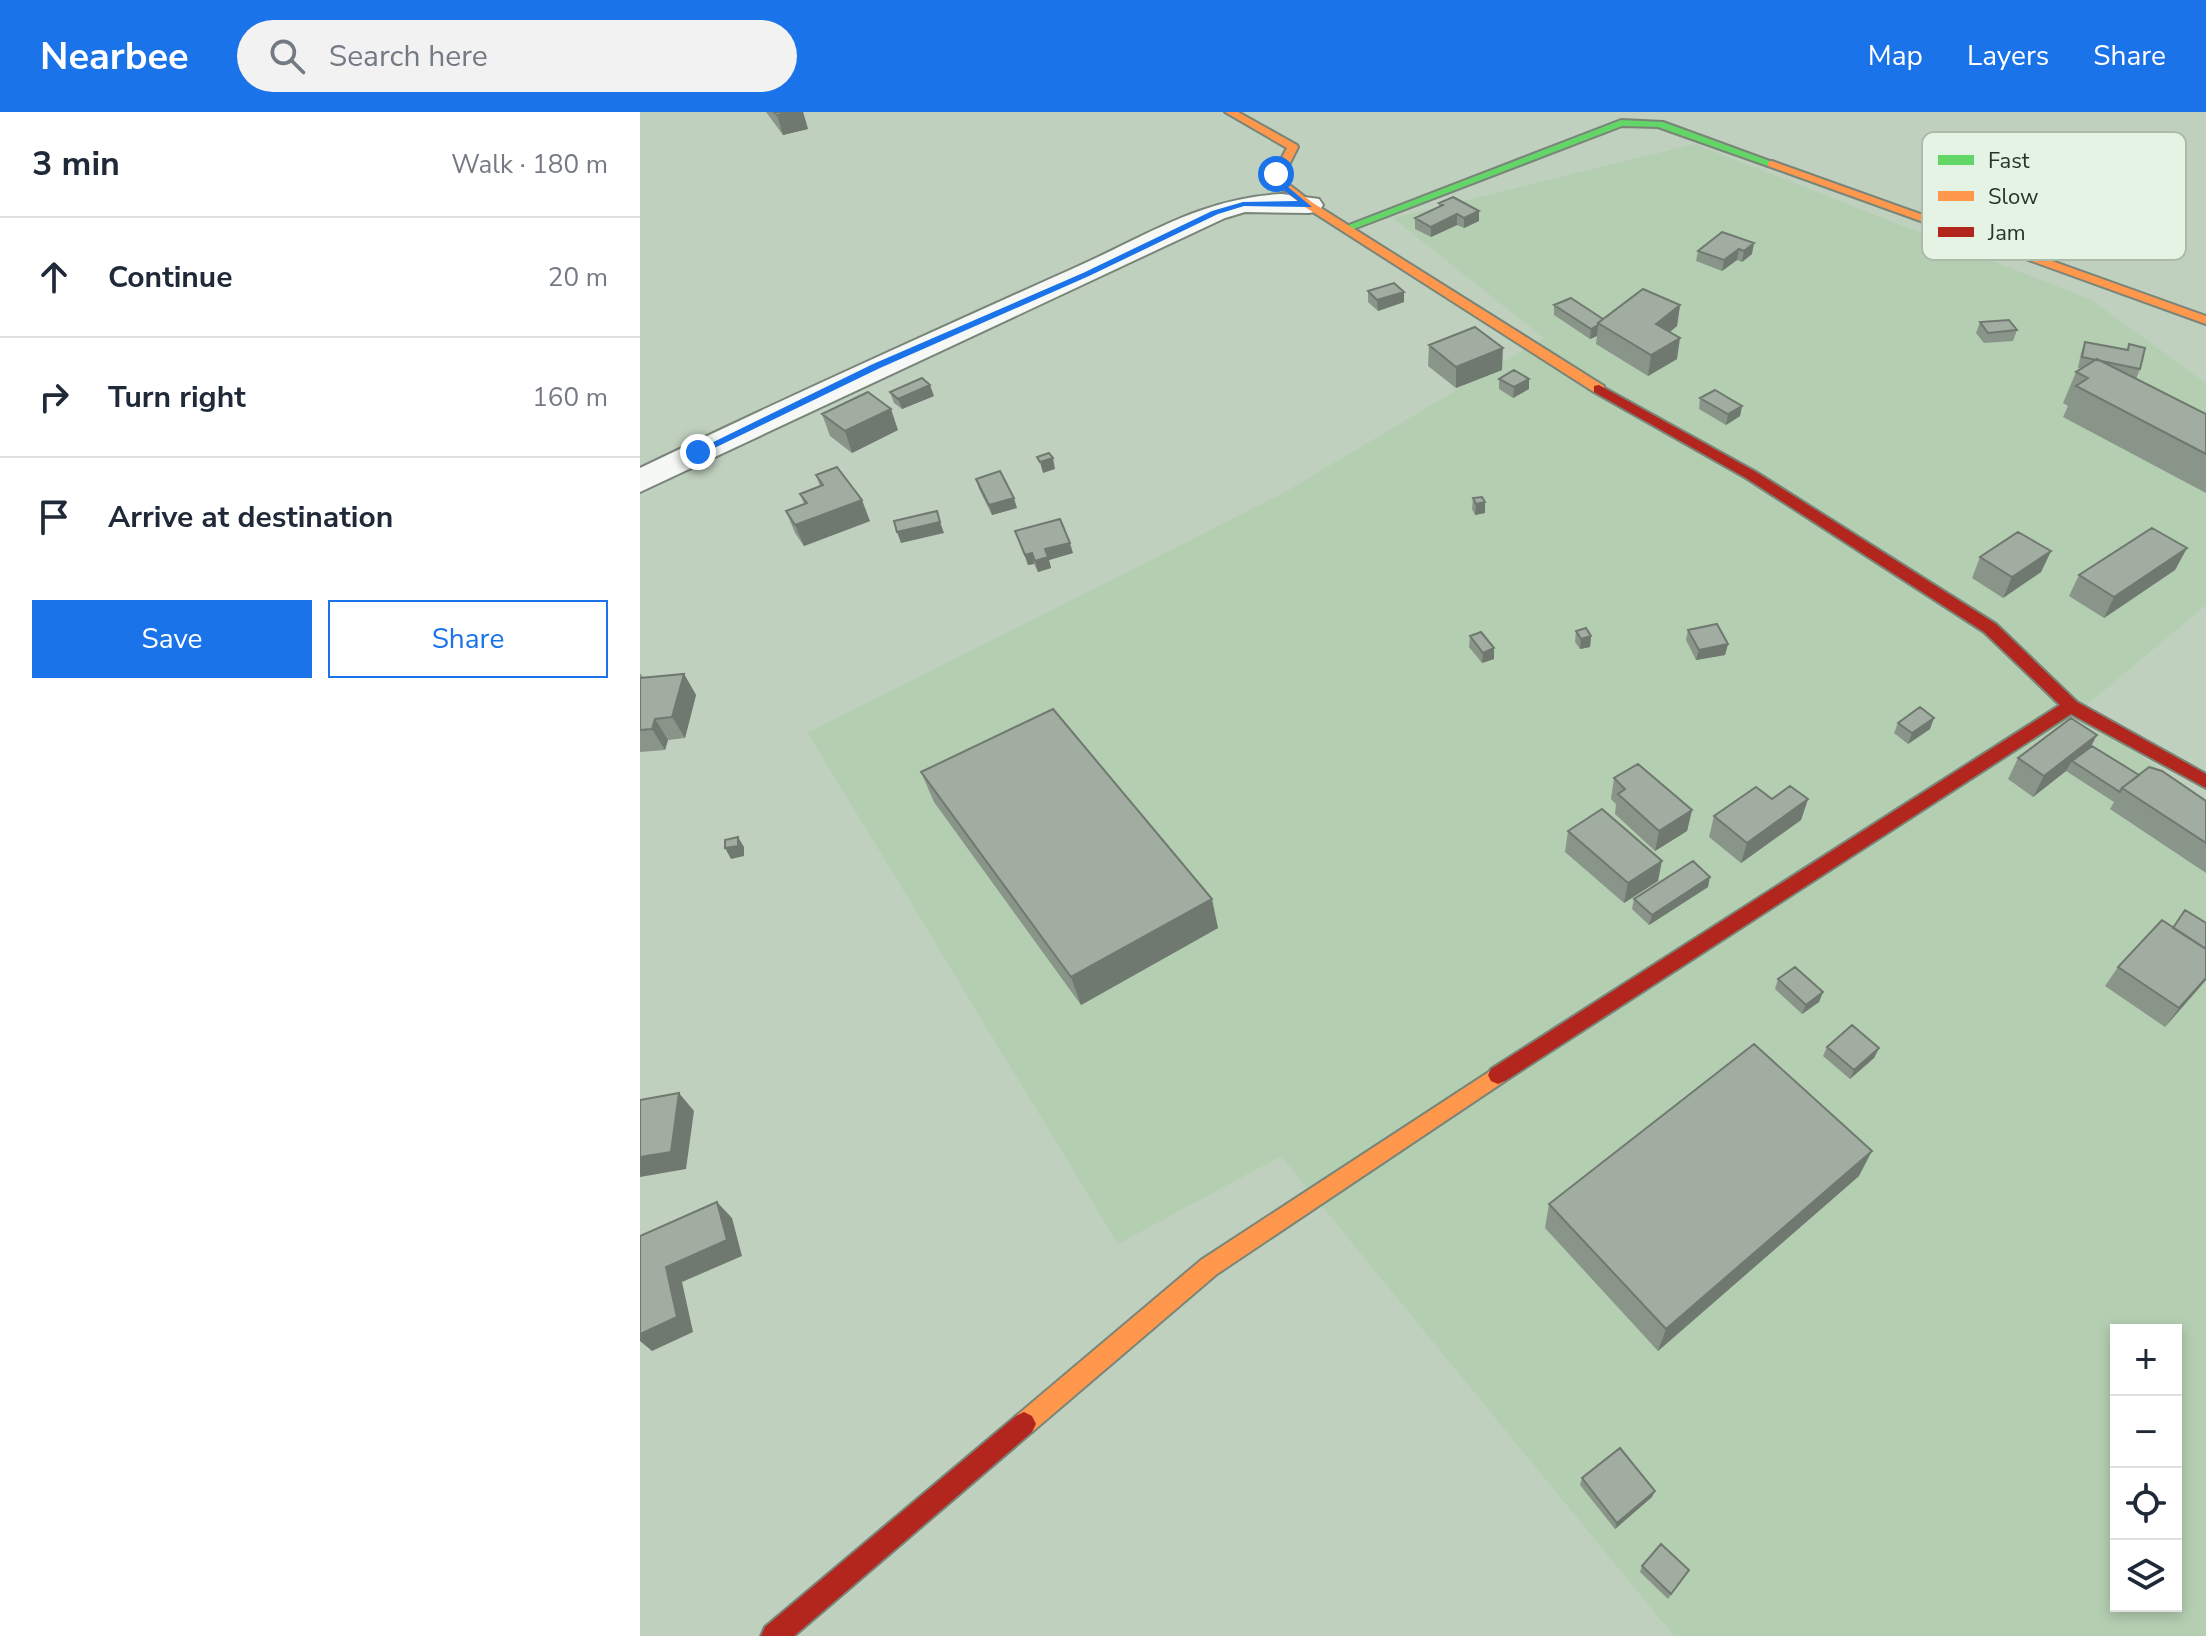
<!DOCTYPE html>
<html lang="en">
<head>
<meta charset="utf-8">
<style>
	:root { --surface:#fff; --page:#f2f2f3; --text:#1f2937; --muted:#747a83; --line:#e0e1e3; --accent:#1a73e8 }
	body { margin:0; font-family:"Nunito Sans",sans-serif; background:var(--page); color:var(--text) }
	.controls { position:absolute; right:24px; bottom:24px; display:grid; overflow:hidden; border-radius:0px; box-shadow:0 4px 12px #0003 }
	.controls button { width:72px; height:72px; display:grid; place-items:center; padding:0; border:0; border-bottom:2px solid var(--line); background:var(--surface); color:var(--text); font:40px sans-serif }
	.stop { position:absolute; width:24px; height:24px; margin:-18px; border:6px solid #1a73e8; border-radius:50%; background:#fff }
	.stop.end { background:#1a73e8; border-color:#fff; box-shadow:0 2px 8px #0008 }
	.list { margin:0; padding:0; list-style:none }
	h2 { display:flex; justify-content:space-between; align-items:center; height:104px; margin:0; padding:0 32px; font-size:34px }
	h2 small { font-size:26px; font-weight:400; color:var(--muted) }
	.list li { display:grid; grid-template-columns:52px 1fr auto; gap:24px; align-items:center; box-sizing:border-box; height:120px; padding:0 32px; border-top:2px solid var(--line) }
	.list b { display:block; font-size:30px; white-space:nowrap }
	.list em { font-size:26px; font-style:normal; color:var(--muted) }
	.actions { display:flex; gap:16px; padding:24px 32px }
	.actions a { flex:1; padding:18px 0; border:2px solid var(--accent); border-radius:0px; text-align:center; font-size:28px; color:var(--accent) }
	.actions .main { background:var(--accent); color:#fff }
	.icon { flex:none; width:44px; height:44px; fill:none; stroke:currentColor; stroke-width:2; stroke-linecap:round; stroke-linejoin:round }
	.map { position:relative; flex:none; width:1566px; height:1524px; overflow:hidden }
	header { display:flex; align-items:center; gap:48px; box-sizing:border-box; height:112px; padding:0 40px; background:var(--accent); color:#fff }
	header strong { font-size:38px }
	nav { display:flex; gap:44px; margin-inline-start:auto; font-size:28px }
	.search { width:560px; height:72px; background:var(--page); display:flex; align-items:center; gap:20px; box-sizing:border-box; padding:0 28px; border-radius:44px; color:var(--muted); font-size:30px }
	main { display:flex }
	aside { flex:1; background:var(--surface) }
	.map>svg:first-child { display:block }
</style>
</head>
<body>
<header>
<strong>Nearbee</strong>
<div class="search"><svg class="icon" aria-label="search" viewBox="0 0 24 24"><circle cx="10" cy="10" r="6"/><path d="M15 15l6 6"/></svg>Search here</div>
<nav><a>Map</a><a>Layers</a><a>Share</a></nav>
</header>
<main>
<aside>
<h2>3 min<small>Walk · 180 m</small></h2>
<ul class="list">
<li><svg class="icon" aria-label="ahead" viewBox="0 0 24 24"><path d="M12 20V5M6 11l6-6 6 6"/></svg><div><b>Continue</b></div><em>20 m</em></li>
<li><svg class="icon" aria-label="right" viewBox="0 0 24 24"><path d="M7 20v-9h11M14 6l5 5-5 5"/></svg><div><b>Turn right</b></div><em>160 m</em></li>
<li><svg class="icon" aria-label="arrive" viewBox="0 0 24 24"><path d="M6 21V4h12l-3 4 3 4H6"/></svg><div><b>Arrive at destination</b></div></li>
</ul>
<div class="actions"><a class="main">Save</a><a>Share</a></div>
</aside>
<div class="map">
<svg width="1566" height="1524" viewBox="0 0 1566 1524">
	<rect width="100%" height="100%" fill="#bfd0be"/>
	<path fill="#b3ceb1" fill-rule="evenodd" d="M1055 32 1451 188 1566 271V493L1437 601 1566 688V1524H1034L641 1044 478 1132 168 621 642 382 904 226 753 106ZM1476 1218H1536V1494H1476Z"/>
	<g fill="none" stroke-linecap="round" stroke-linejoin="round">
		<g stroke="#798578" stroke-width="4">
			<path id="street" d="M642 82 679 87 683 93 679 99 669 101 605 100 585 106 0 380V356C143 287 287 222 432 157 505 125 560 86 642 82Z"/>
		</g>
		<g stroke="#798578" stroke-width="4">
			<path id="fast" d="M981 8 1023 10 1138 52 1128 54 1018 15 982 14 711 118 701 116Z"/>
		</g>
		<g stroke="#798578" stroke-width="4">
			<path id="slow" d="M585 0H598L657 33 658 35 642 67 673 91 964 274V280H954L665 95 630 68 647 36Z
				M1132 49 1566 204V212L1128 54V50Z
				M858 954 865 957 868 963 865 969 577 1162 392 1320 384 1324 376 1320 372 1312 376 1304 561 1148Z"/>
		</g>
		<g stroke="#798578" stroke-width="4">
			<path id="jam" d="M959 273 1116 360 1356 512 1437 590 1566 662V676L1431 602 865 969 858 972 851 969 848 963 851 957 1420 593 1344 520 1106 366 954 280V274Z
				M384 1300 392 1304 396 1312 392 1320 154 1524H121L125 1515 376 1304Z"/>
		</g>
		<use href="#street" fill="#f5f8f5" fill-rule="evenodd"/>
		<use href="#fast" fill="#63d668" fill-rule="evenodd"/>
		<use href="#slow" fill="#ff974d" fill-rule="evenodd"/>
		<use href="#jam" fill="#b3261e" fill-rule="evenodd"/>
	</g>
	<path fill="#8a958a" d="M126 0H163L168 17 143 23Z
		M799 91 839 99V109L824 116 817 113 791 125 775 117V106L799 95Z
		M1082 120 1112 142 1102 150 1097 148 1082 159 1056 149 1058 139Z
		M728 179 764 190 738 199 728 190Z
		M914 193 963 207 1040 193 1037 214 1030 220 1037 247 1008 264 956 232 957 224 950 227 914 203Z
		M1340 210 1377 218 1373 229 1344 231 1336 221Z
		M1445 230 1487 238 1489 232 1500 257 1496 267 1566 302V381L1423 305 1428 294 1423 291 1436 260 1442 257 1438 256 1441 241Z
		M789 233 862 258 816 276 788 254Z
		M859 267H889V277L873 286 859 277Z
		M250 280 294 284 262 297 254 291Z
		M1060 286 1102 294 1100 304 1086 313 1059 297Z
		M182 302 258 318 212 341 190 324Z
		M176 363 230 409 164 434 155 421 146 399 164 392 160 382 180 374Z
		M336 367 377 396 352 403 339 377Z
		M833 386 845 401 835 403 832 397Z
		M375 419 433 441 409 448 411 456 398 460 394 452 388 453Z
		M1547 436 1535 458 1464 506 1429 484 1439 463Z
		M1411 439 1401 460 1363 486 1332 466 1340 445Z
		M1048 518 1088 532 1085 543 1056 548 1046 528Z
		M936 519 951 524 950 535 940 537 935 530Z
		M830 524 854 547 842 551 829 535Z
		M0 561 3 565 44 562 56 583 45 626 28 628 25 638 0 640Z
		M1258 611 1290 617 1268 632 1254 621Z
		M1452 634 1499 663 1566 689V761L1470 697 1474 690 1426 659 1393 685 1368 667 1378 646Z
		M281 660 578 816 441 893 294 690Z
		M974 666 1052 698 1047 719 1015 739 975 702 976 692 971 687Z
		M1132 687H1168L1161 708 1101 751 1069 725 1074 704Z
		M928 719 1018 769 984 791 925 740Z
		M1068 775 1009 813 992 797 994 787Z
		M1566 811V868L1525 915 1465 874 1478 855 1533 815Z
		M1138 867 1183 880 1179 890 1162 902 1135 877Z
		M1187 935 1239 936 1234 946 1210 967 1183 944Z
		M1219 1064 1018 1239 905 1116 909 1092Z
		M942 1366 1012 1385 975 1417 940 1373Z
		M1002 1454 1049 1458 1028 1487 1000 1460Z"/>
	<path fill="#707970" d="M150 0H163L168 17 143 23 137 3Z
		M839 99V109L824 116V106Z
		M817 102V113L791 125V115Z
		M1114 131 1112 142 1102 150 1104 139Z
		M1099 137 1097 148 1082 159 1084 148Z
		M764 180V190L738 199 737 188Z
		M1040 193 1037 214 1013 233 1016 212Z
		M958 213 957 224 950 227 951 217Z
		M1040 226 1037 247 1008 264 1011 243Z
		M863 236 862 258 816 276V255Z
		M889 267V277L873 286 874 275Z
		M290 273 294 284 262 297 258 287Z
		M1102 294 1100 304 1086 313 1088 302Z
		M251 297 258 318 212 341 205 319Z
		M413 346 415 357 403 361 400 350Z
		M374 386 377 396 352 403 349 393Z
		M222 388 230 409 164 434 155 413Z
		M845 390V401L835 403 836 392Z
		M300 410 304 421 261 431 257 420Z
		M430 431 433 441 409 448 411 456 398 460 395 449 405 437Z
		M1547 436 1535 458 1464 506 1474 485Z
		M1411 439 1401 460 1363 486 1372 465Z
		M392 441 394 452 388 453 385 443Z
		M951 524 950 535 940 537 941 527Z
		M1088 532 1085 543 1056 548 1059 538Z
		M854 536V547L842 551 843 541Z
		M44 562 56 583 45 626 32 605Z
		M1294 606 1290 617 1268 632 1272 621Z
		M15 607 28 628 25 638 12 617Z
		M1457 623 1446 644 1432 649 1426 659 1393 685 1404 664Z
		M1168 687 1161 708 1101 751 1107 731Z
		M1052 698 1047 719 1015 739 1019 719Z
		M98 725 104 735V744L91 747 85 736Z
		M1022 749 1018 769 984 791 988 771Z
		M1070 765 1068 775 1009 813 1012 803Z
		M572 787 578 816 441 893 431 865Z
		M1566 866V868L1525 915 1539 896Z
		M1183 880 1179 890 1162 902 1166 893Z
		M1239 936 1234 946 1210 967 1214 958Z
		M39 981 54 999 46 1057 0 1065V1045Z
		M1232 1039 1219 1064 1018 1239 1026 1217Z
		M77 1090 92 1106 102 1144 42 1170 53 1220 12 1239 0 1229V1222L26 1155Z
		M1015 1379 1012 1385 975 1417 977 1411Z"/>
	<path fill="#a0ada0" stroke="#707970" stroke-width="2" d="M134 0H150L137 3Z
		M813 85 839 99 824 106 817 102 791 115 775 106 803 93 799 91Z
		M1082 120 1114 131 1104 139 1099 137 1084 148 1058 139Z
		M754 171 764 180 737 188 728 179Z
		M1003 177 1040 193 1016 212 1040 226 1011 243 958 211Z
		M931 186 963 207 958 211V213L951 217 914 193Z
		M1369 208 1377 218 1348 221 1340 210Z
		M835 215 863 236 816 255 789 233Z
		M1445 230 1488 238 1489 232 1505 236 1500 257 1442 245Z
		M1457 247 1566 302V342L1436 274 1448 266 1436 260Z
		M874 258 889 267 874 275 859 267Z
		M282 266 290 273 258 287 250 280Z
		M1075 278 1102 294 1088 302 1060 286Z
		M228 280 251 297 205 319 182 302Z
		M409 341 413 346 400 350 397 345Z
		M197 355 222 388 155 413 146 399 167 391 160 382 183 373 176 363Z
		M360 359 374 386 349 393 336 367Z
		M842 385 845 390 836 392 833 386Z
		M297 399 300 410 257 420 254 409Z
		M420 407 430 431 405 437 408 445 395 449 392 441 385 443 375 419Z
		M1512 416 1547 436 1474 485 1439 463Z
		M1378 420 1411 439 1372 465 1340 445Z
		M1077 512 1088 532 1059 538 1048 518Z
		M946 516 951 524 941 527 936 519Z
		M841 520 854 536 843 541 830 524Z
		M44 562 32 605 15 607 12 617 0 618V566Z
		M1280 595 1294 606 1272 621 1258 611Z
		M413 597 572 787 431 865 281 660Z
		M1431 606 1457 623 1404 664 1378 646Z
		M1452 634 1499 663 1482 676 1480 680 1432 649Z
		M998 652 1052 698 1019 719 978 682 985 677 974 666Z
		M1509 655 1522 659 1566 689V731L1482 676Z
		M1150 674 1168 687 1107 731 1074 704 1116 675 1132 687Z
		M962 697 1022 749 988 771 928 719Z
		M98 725V734L85 736V728Z
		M1053 749 1070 765 1012 803 994 787Z
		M1545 798 1566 811V837L1533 816Z
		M1522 808 1566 837V866L1539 896 1478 855Z
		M1155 855 1183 880 1166 893 1138 867Z
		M1212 913 1239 936 1214 958 1187 935Z
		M1114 932 1232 1039 1026 1217 909 1092Z
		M39 981 31 1040 0 1045V988Z
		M77 1090 87 1128 26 1155 37 1205 0 1222V1124Z
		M980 1336 1015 1379 977 1411 942 1366Z
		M1021 1432 1049 1458 1031 1482 1002 1454Z"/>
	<path fill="#1a73e8" d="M639 61 642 70 672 95 604 94 578 102 449 164 240 256 62 342 53 340 233 252 443 161 572 99 603 90 658 89 634 71 632 62Z"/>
	<rect x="1282" y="20" width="264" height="128" rx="12" fill="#e4f3e3" stroke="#acbaab" stroke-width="2"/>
	<rect x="1298" y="43" width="36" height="10" fill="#63d668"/>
	<rect x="1298" y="79" width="36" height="10" fill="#ff974d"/>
	<rect x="1298" y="115" width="36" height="10" fill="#b3261e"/>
	<g font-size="22" fill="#293428">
		<text x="1348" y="56">Fast</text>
		<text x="1348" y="92">Slow</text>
		<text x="1348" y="128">Jam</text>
	</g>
</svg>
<div class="controls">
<button>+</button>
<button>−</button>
<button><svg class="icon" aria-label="locate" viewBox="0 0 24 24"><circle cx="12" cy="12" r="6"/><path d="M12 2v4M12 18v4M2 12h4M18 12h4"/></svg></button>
<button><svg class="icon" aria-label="layers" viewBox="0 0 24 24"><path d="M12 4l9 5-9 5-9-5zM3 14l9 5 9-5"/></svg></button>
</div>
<div class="stop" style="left:636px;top:62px"></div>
<div class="stop end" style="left:58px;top:340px"></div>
</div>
</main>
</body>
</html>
